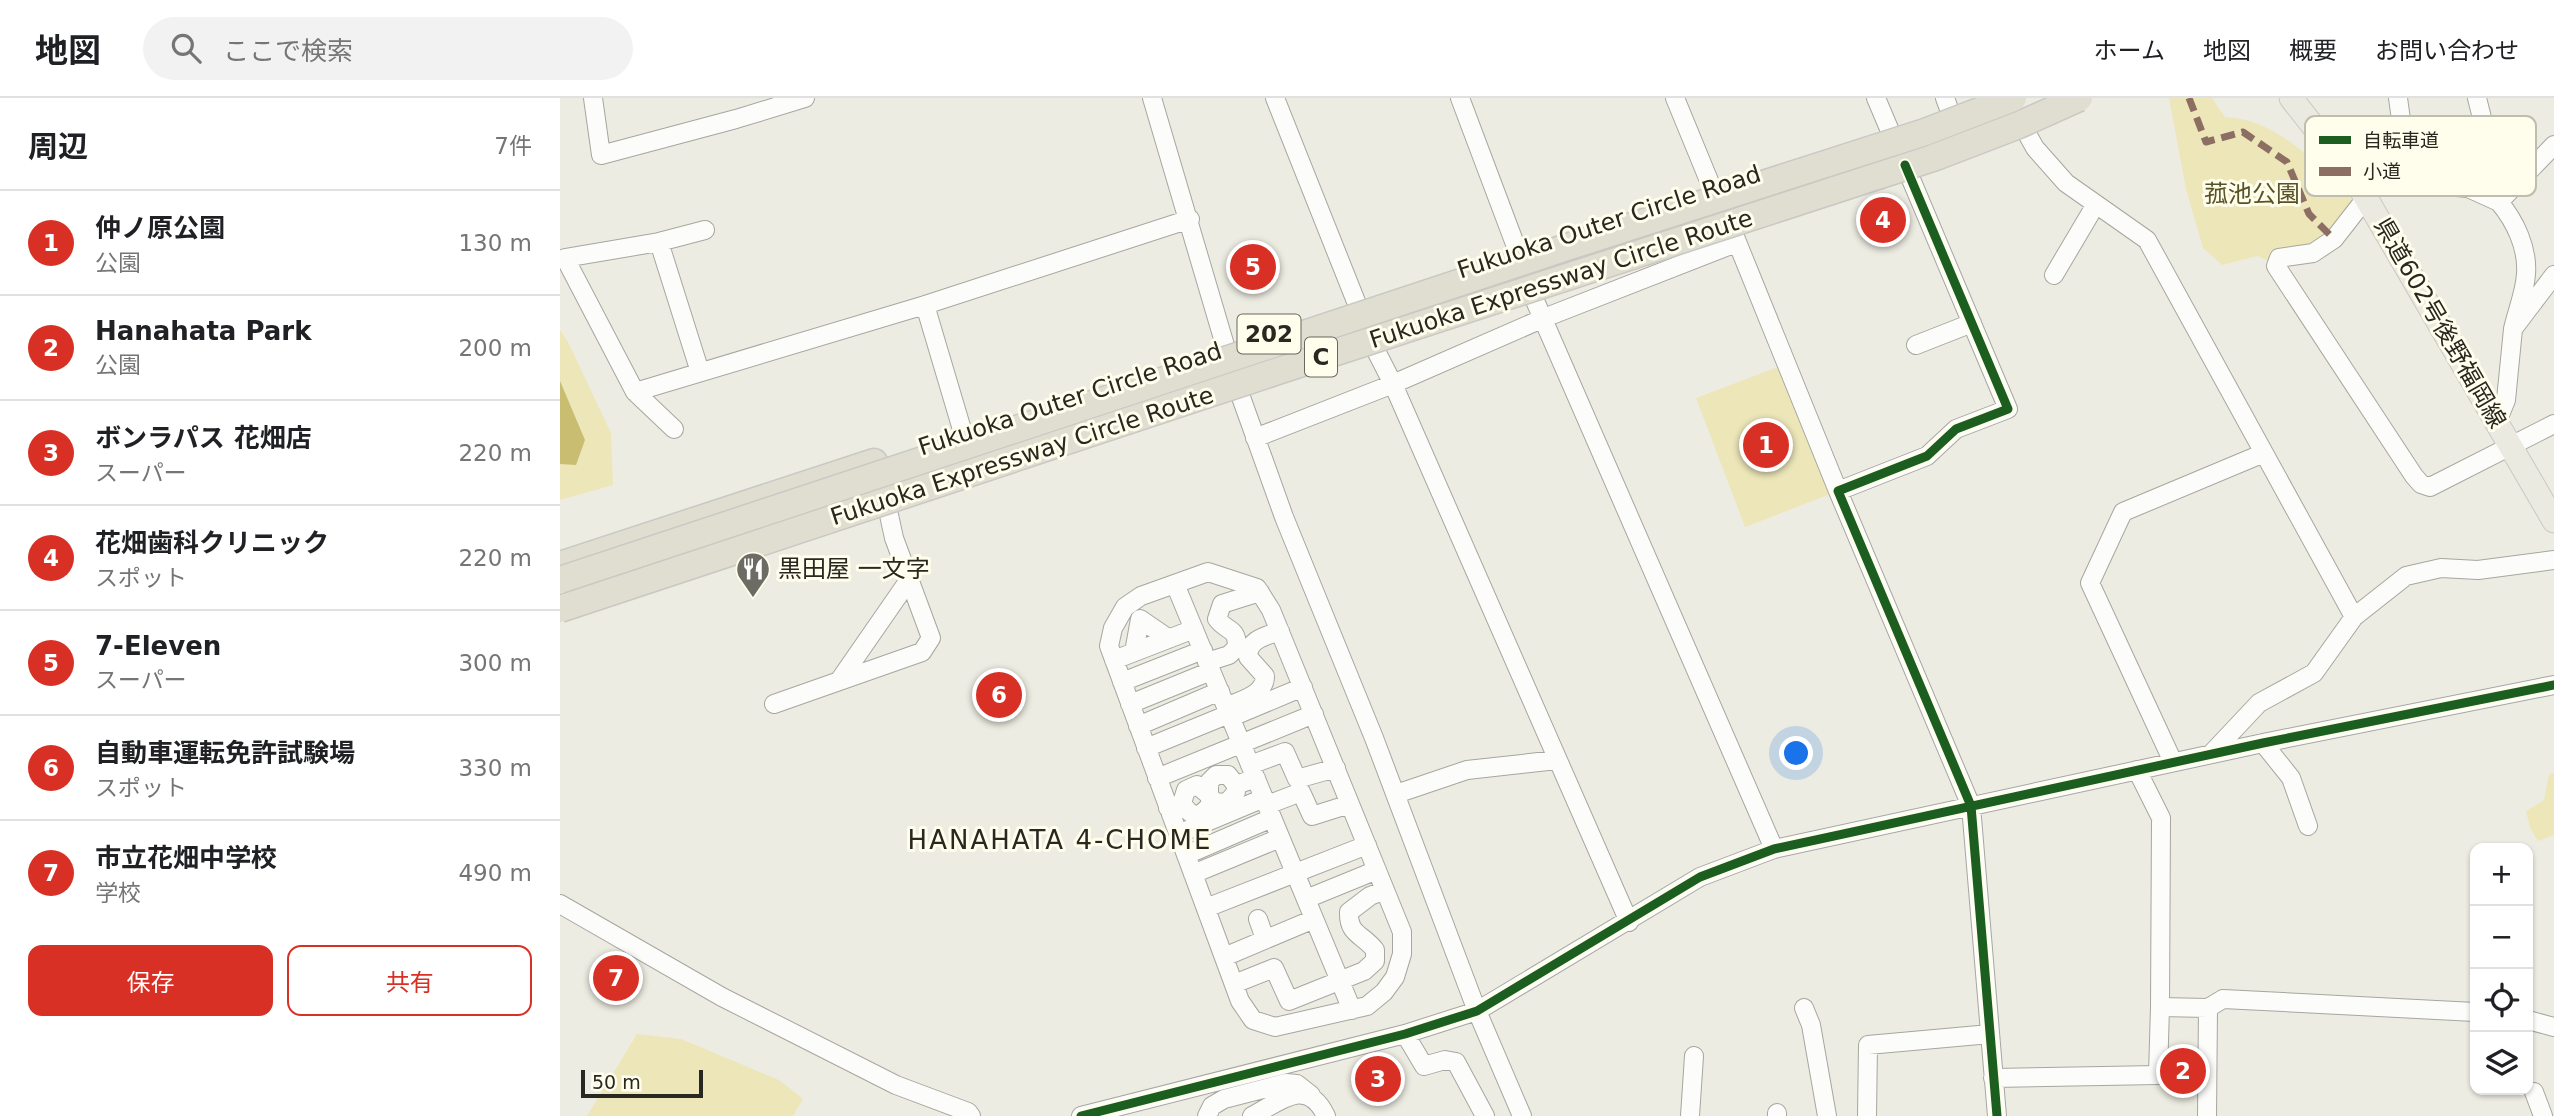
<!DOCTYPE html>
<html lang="ja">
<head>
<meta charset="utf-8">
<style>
	:root { --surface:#fff; --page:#f2f2f2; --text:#202124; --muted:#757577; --line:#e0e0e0; --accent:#d93025 }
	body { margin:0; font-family:"DejaVu Sans","Noto Sans JP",sans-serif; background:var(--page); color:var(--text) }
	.controls { position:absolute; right:21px; bottom:21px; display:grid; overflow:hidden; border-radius:14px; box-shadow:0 2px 5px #0004 }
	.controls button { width:63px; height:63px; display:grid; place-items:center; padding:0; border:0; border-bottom:2px solid var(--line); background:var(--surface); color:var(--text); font:35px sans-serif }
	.scale { position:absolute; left:21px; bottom:18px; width:122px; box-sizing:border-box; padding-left:7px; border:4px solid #282720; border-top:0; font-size:19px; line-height:24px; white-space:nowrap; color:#282720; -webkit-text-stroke:5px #fffdeb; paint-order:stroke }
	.you { position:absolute; left:1237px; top:656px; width:24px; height:24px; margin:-18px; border:5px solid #fff; border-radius:50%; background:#1a73e8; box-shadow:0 0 0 10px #1a73e833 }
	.badge { display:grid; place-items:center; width:46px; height:46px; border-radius:50%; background:var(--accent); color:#fff; font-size:23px; font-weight:700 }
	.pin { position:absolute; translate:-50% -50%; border:4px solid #fff; box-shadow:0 2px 7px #0006 }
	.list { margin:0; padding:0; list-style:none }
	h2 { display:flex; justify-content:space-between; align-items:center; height:91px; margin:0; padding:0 28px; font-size:30px }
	h2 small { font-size:23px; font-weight:400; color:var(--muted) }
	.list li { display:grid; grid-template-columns:46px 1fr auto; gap:21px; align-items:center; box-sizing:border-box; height:105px; padding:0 28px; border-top:2px solid var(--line) }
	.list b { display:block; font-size:26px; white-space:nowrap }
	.list p { margin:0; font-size:23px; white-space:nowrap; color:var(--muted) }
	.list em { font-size:23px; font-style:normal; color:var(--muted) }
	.actions { display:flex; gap:14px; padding:21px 28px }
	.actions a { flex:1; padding:16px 0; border:2px solid var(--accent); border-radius:14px; text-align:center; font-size:24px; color:var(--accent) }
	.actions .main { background:var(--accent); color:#fff }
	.icon { flex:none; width:38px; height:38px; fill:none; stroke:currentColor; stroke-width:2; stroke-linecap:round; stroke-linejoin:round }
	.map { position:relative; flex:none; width:1994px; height:1018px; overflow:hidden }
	header { display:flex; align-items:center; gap:42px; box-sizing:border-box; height:98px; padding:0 35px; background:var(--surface); border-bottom:2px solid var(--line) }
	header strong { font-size:33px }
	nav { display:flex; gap:38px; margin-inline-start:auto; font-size:24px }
	.search { width:490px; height:63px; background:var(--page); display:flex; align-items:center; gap:18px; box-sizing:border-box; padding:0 24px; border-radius:38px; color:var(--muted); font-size:26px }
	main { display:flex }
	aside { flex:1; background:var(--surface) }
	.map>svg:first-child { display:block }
</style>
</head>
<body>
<header>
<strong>地図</strong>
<div class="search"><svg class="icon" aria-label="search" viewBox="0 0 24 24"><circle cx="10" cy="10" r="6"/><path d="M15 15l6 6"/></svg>ここで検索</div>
<nav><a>ホーム</a><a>地図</a><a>概要</a><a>お問い合わせ</a></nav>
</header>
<main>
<aside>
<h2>周辺<small>7件</small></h2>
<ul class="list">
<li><span class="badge">1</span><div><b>仲ノ原公園</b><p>公園</p></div><em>130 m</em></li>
<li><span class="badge">2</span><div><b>Hanahata Park</b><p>公園</p></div><em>200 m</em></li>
<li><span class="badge">3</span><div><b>ボンラパス 花畑店</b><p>スーパー</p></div><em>220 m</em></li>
<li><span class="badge">4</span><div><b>花畑歯科クリニック</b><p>スポット</p></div><em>220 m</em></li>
<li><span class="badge">5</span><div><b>7-Eleven</b><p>スーパー</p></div><em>300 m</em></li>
<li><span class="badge">6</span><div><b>自動車運転免許試験場</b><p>スポット</p></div><em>330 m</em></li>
<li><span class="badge">7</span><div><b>市立花畑中学校</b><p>学校</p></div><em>490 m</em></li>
</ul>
<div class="actions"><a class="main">保存</a><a>共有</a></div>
</aside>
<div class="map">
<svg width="1994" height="1018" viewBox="0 0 1994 1018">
	<rect width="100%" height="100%" fill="#edece2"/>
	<path fill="#ece6b9" d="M1609 0H1652L1665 19C1721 21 1762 72 1799 109L1774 141 1710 164 1698 158 1662 167 1643 150 1626 91Z
		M0 232 8 244 51 335 53 387 0 402Z
		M1226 266 1278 393 1185 429 1136 300Z
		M1994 675V737L1978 743 1970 730 1966 713 1984 702 1989 676Z
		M77 936 121 941 219 982 243 1001 233 1018H27Z
		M1598 958 1648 962 1647 986 1597 985Z"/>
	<path fill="#c9bd71" d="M0 283 25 342 16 367 0 366Z"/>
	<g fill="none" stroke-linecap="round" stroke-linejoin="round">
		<g stroke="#a7a69f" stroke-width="20">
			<path id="minor" d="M33 0 41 57 176 21 245 0
				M592 0 677 288 724 419 814 640 917 913 962 1018
				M715 0 797 206
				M900 0 958 154
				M1115 0 1152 90
				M1316 0 1330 33
				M1385 0 1397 33
				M1917 0 1931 56 1939 104
				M1460 23 1475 50 1506 85 1587 142 1704 355
				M1764 43 1842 29 1838 0
				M1345 67 1448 311 1396 331 1367 358 1278 393 1411 708 1437 1018
				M1794 80 1908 90 1939 104
				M1806 100 1774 141 1753 155 1719 160 1716 168 1854 378 1861 386 1870 389 1994 326
				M1173 134 1278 393
				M1494 177 1536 106
				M969 189 1214 751
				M365 207 403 335
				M1953 231C1957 213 1965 194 1966 176 1968 150 1955 123 1939 104L1994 47
				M811 243 833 286 1069 824
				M1356 247 1412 225
				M140 274 99 144 145 132
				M75 294 5 160 99 144
				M1937 324 1946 302 1953 231 1994 177
				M114 331 75 294 365 207 630 121
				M695 340 833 286 984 220 1176 145
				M648 474 697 490 711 512 842 834V856L835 879 824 894 807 908 715 929 693 922 680 903 549 548 553 530 565 509 581 498Z
				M615 486 792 912
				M574 554 580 521 609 541
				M554 562 634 531
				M647 564 669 557 677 549C677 529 667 534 657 521L662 506 700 494
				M279 583 349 482
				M562 584 643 552
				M214 606 362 554 371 540 334 440 324 394
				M570 606 651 573
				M666 609C681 602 705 597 705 578L688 559C688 541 706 538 720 533
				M674 618 743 589
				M578 628 660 593
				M1703 645 1731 680 1748 728
				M586 650 669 616
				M1651 656 1699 605 1754 575 1794 519 1846 478 1881 470 1918 472 1994 462
				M1613 664 1530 485 1563 414 1704 355 1794 519
				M690 667 725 654 737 681 776 670
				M1577 672 1601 720 1600 909
				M597 680 754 616
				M676 687 668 677H656L649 684V697L654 704 667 705 676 694V687L696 680
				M836 696 907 672 997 662
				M707 707 741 694 752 718 790 706
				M608 710 622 705 626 692 637 687 649 697 651 706C639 720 632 721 622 705
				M618 736 704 700
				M626 757 712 720
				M633 776 720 740
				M746 801 817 772
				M0 806 162 899 336 987 408 1014 411 1018
				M646 810 807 747
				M698 821 705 841
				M664 859 754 821
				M674 886 714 870 729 903 804 873 815 863V852C803 836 788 837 789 814L810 798 825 792
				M1244 910 1251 927 1267 1018
				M1968 922 1994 929
				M845 936 864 968 885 962 896 964 925 1018
				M1433 980 1598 977 1600 909 1648 910 1663 901 1915 914
				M1974 994 1983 1018
				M521 1018 845 936 917 913 1140 779 1214 751 1703 645 1994 587
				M647 1018 652 1008 664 1001 726 985 737 986 751 997
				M692 1018C721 1003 747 978 766 1018
				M1130 1018 1134 958
				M1217 1018V1015
				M1307 1018 1308 947 1430 936
				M1647 1018 1648 910"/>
		</g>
		<g stroke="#c9c8c4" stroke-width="25">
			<path id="major" d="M1731 0 1794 80 1806 100 1994 423"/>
		</g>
		<g stroke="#c9c8c4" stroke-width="29">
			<path id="highway" d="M0 467 314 364"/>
		</g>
		<use href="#minor" stroke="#fcfcfb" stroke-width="18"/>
		<use href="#major" stroke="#ebeae1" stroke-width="23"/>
		<use href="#highway" stroke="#e0ded0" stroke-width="26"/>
		<g stroke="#c9c8c4" stroke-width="29" stroke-linecap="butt">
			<path id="highway-bridge" d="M0 482 1010 148 1365 34 1453 0
				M0 511 718 273 1373 60 1459 27 1519 0"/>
		</g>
		<use href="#highway-bridge" stroke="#e0ded0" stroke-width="26"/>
		<path stroke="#8d6e63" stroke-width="7" stroke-dasharray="14 7" stroke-linecap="butt" d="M1629 0 1646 44 1683 34 1727 64 1749 116 1774 141"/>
		<g stroke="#fffdeb" stroke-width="13">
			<path id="cycleway" d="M1345 67 1448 311 1396 331 1367 358 1278 393 1411 708 1437 1018
				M521 1018 845 936 917 913 1140 779 1214 751 1703 645 1994 587"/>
		</g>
		<use href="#cycleway" stroke="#1b5e20" stroke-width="9"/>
	</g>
	<defs>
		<g id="restaurant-pin" transform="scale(1.75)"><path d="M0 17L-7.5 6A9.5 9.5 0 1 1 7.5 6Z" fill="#6d6c64" stroke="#fffdeb"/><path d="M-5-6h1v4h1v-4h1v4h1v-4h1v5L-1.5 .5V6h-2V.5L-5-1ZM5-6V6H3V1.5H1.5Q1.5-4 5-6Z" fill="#fff"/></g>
	</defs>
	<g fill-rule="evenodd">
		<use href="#restaurant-pin" x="193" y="471"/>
	</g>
	<g text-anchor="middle" stroke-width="6" stroke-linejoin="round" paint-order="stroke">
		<g fill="#fffdeb" stroke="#68675d" stroke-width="2">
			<rect x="677.5" y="216.5" width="63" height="39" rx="5"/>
			<rect x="745" y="239.5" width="32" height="39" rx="5"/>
		</g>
		<g font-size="23" font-weight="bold" fill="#282720">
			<text x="709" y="244">202</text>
			<text x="761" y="267">C</text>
		</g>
		<g font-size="24" fill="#585227" stroke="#fffdeb">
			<text x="1692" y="104">菰池公園</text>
		</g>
		<g font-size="24" fill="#282720" stroke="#fffdeb">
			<text transform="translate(1049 124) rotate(-18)" y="8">Fukuoka Outer Circle Road</text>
			<text transform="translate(1001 181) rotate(-18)" y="8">Fukuoka Expressway Circle Route</text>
			<text transform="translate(1880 225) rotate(60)" y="8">県道602号後野福岡線</text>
			<text transform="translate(510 301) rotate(-18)" y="8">Fukuoka Outer Circle Road</text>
			<text transform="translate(462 358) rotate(-18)" y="8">Fukuoka Expressway Circle Route</text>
		</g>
		<g font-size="24" fill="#282720" stroke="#fffdeb" text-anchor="start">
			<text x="218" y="479">黒田屋 一文字</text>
		</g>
		<g font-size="26" letter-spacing="2" fill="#282720" stroke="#fffdeb">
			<text x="500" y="751">HANAHATA 4-CHOME</text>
		</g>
	</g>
	<rect x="1745" y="18" width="231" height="80" rx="10" fill="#fffdeb" stroke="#bebdae" stroke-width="2"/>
	<rect x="1759" y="38" width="32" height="8" fill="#1b5e20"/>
	<rect x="1759" y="69" width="32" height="9" fill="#8d6e63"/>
	<g font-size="19" fill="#282720">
		<text x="1803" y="49">自転車道</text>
		<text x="1803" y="80">小道</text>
	</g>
</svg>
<div class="controls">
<button>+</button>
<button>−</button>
<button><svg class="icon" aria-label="locate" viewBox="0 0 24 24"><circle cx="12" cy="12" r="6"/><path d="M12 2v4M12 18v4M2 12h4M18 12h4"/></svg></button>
<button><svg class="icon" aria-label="layers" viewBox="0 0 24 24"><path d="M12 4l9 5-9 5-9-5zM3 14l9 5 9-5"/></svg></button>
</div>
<div class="scale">50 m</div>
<div class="you"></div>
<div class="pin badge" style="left:1206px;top:347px">1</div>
<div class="pin badge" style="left:1623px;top:973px">2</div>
<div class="pin badge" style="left:818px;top:981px">3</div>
<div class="pin badge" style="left:1323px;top:122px">4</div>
<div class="pin badge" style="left:693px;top:169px">5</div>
<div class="pin badge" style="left:439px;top:597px">6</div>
<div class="pin badge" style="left:56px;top:880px">7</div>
</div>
</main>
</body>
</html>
